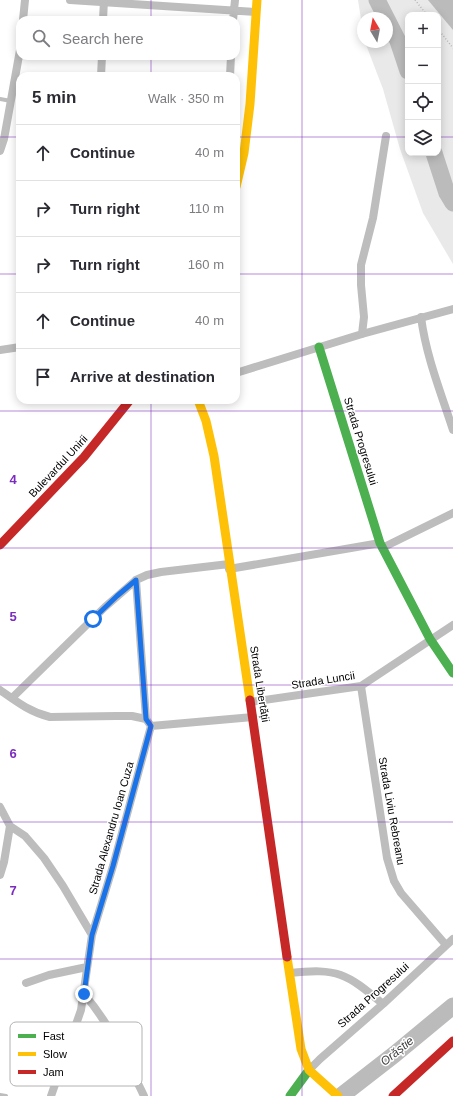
<!DOCTYPE html>
<html lang="en">
<head>
<meta charset="utf-8">
<style>
	:root { --surface:#fff; --page:#f7f7f7; --text:#2b2b33; --muted:#7c7c81; --line:#e1e1e2 }
	body { margin:0; font-family:Arial,sans-serif; background:var(--page); color:var(--text) }
	.controls { position:absolute; right:12px; top:12px; display:grid; overflow:hidden; border-radius:8px; box-shadow:0 2px 10px #0003 }
	.controls button { width:36px; height:36px; display:grid; place-items:center; padding:0; border:0; border-bottom:1px solid var(--line); background:var(--surface); color:var(--text); font:20px sans-serif }
	.compass { position:absolute; left:357px; top:12px; width:36px; height:36px; border-radius:50%; background:var(--surface); box-shadow:0 2px 10px #0003; rotate:350deg }
	.stop { position:absolute; width:12px; height:12px; margin:-9px; border:3px solid #1a73e8; border-radius:50%; background:#fff }
	.stop.end { background:#1a73e8; border-color:#fff; box-shadow:0 1px 4px #0008 }
	.list { margin:0; padding:0; list-style:none }
	h2 { display:flex; justify-content:space-between; align-items:center; height:52px; margin:0; padding:0 16px; font-size:17px }
	h2 small { font-size:13px; font-weight:400; color:var(--muted) }
	.list li { display:grid; grid-template-columns:26px 1fr auto; gap:12px; align-items:center; box-sizing:border-box; height:56px; padding:0 16px; border-top:1px solid var(--line) }
	.list b { display:block; font-size:15px; white-space:nowrap }
	.list em { font-size:13px; font-style:normal; color:var(--muted) }
	.icon { flex:none; width:22px; height:22px; fill:none; stroke:currentColor; stroke-width:2; stroke-linecap:round; stroke-linejoin:round }
	.map { position:relative; flex:none; width:453px; height:1096px; overflow:hidden }
	.search { position:absolute; background:var(--surface); box-shadow:0 2px 10px #0003; left:16px; top:16px; width:224px; height:44px; display:flex; align-items:center; gap:10px; box-sizing:border-box; padding:0 14px; border-radius:12px; color:var(--muted); font-size:15px }
	.panel { position:absolute; background:var(--surface); box-shadow:0 2px 10px #0003; left:16px; top:72px; width:224px; height:332px; border-radius:12px }
	.map>svg:first-child { display:block }
</style>
</head>
<body>
<div class="map">
<svg width="453" height="1096" viewBox="0 0 453 1096">
	<rect width="100%" height="100%" fill="#fff"/>
	<path fill="#e9e9e9" fill-rule="evenodd" d="M358 0H453V264L423 213 400 149 383 89 365 42H387V18H363V32ZM408 15H438V153H408Z"/>
	<path fill="#bbb" d="M428 0H453V30Z"/>
	<g fill="none" stroke-linecap="round" stroke-linejoin="round">
		<path stroke="#bbb" stroke-width="17" d="M377 0 398 41 408 71
			M434 153 447 193 453 203
			M341 1096 395 1054 453 1006"/>
		<path stroke="#b8b8b8" stroke-width="1.5" stroke-dasharray="1 2" stroke-linecap="butt" d="M415 0 427 15
			M438 29 453 48"/>
		<path stroke="#bdbdbd" stroke-width="4" d="M0 99 11 101
			M0 1095 6 1096"/>
		<path stroke="#bdbdbd" stroke-width="8" d="M70 0 256 12
			M23 20 25 0
			M103 20 104 0
			M233 20 235 0
			M101 76 102 56
			M230 76 231 56
			M0 151 4 139 20 50
			M421 317C426 356 441 393 453 430
			M362 334 364 317 361 285V265L373 218 386 136
			M0 350 20 347
			M236 373 362 334 453 309
			M382 548 453 513
			M229 569 380 543
			M136 580 146 719
			M361 686 387 858 394 881 401 893 446 945
			M0 690C17 702 30 712 50 717L116 716H132L146 719 151 726 253 717
			M12 698 105 607 136 580 147 575 161 572 229 564
			M250 702 361 686 453 625
			M0 807 10 826 25 836 44 858 63 886 92 935 81 1010 51 1096
			M0 875 4 862 10 826
			M92 935 113 866 151 726
			M290 973C338 968 346 973 383 1004
			M26 983 49 975 87 967
			M84 994C110 1024 127 1061 144 1096
			M309 1070 320 1059 383 1004 453 939"/>
		<path stroke="#4caf50" stroke-width="9" d="M319 347 380 543 430 639 453 673
			M290 1096 309 1070"/>
		<path stroke="#ffc107" stroke-width="9" d="M236 187 244 153 250 104 257 0
			M198 400 206 421 214 456 250 700
			M287 957 301 1049 309 1070 338 1096"/>
		<path stroke="#c62828" stroke-width="9" d="M0 545 84 457 130 400
			M250 700 287 957
			M393 1096 453 1041"/>
	</g>
	<g fill="none" stroke-linecap="round" stroke-linejoin="round">
		<path stroke="#1a73e8" stroke-width="5" d="M84 994 92 935 113 866 151 726 146 719 136 580 117 596 93 619"/>
	</g>
	<path fill="none" stroke="#7b2cbf" stroke-width="1" stroke-opacity="0.55" d="M151 0V20M302 0V1096M151 56V76M0 137H20M236 137H408M438 137H453M0 274H20M236 274H453M151 400V1096M0 411H453M0 548H453M0 685H453M0 822H453M0 959H453"/>
	<g text-anchor="middle" stroke-width="3" stroke-linejoin="round" paint-order="stroke">
		<g font-size="11" fill="#000" stroke="#fff">
			<text transform="translate(361 441) rotate(73)" y="4">Strada Progresului</text>
			<text transform="translate(58 466) rotate(-47)" y="4">Bulevardul Unirii</text>
			<text transform="translate(323 680) rotate(-9)" y="4">Strada Luncii</text>
			<text transform="translate(260 684) rotate(81)" y="4">Strada Libertății</text>
			<text transform="translate(392 811) rotate(80)" y="4">Strada Liviu Rebreanu</text>
			<text transform="translate(111 828) rotate(-74)" y="4">Strada Alexandru Ioan Cuza</text>
			<text transform="translate(373 995) rotate(-42)" y="4">Strada Progresului</text>
		</g>
		<g font-size="12" font-style="italic" fill="#3f3f3f" stroke="#fff">
			<text transform="translate(397 1051) rotate(-39)" y="4">Orăștie</text>
		</g>
	</g>
	<rect x="10" y="1022" width="132" height="64" rx="6" fill="#fff" stroke="#b2b2b2" stroke-width="1"/>
	<rect x="18" y="1034" width="18" height="4" fill="#4caf50"/>
	<rect x="18" y="1052" width="18" height="4" fill="#ffc107"/>
	<rect x="18" y="1070" width="18" height="4" fill="#c62828"/>
	<g font-size="11" fill="#000">
		<text x="43" y="1040">Fast</text>
		<text x="43" y="1058">Slow</text>
		<text x="43" y="1076">Jam</text>
	</g>
	<g font-size="13" text-anchor="middle" font-weight="bold" fill="#7b2cbf" stroke="#fff" stroke-width="3" stroke-linejoin="round" paint-order="stroke">
		<text x="13" y="484">4</text>
		<text x="13" y="621">5</text>
		<text x="13" y="758">6</text>
		<text x="13" y="895">7</text>
	</g>
</svg>
<div class="controls">
<button>+</button>
<button>−</button>
<button><svg class="icon" aria-label="locate" viewBox="0 0 24 24"><circle cx="12" cy="12" r="6"/><path d="M12 2v4M12 18v4M2 12h4M18 12h4"/></svg></button>
<button><svg class="icon" aria-label="layers" viewBox="0 0 24 24"><path d="M12 4l9 5-9 5-9-5zM3 14l9 5 9-5"/></svg></button>
</div>
<svg class="compass" viewBox="-18 -18 36 36"><path d="M0-13l5 13h-10z" fill="#e53935"/><path d="M0 13l5-13h-10z" fill="#7c7c81"/></svg>
<div class="stop" style="left:93px;top:619px"></div>
<div class="stop end" style="left:84px;top:994px"></div>
<div class="search"><svg class="icon" aria-label="search" viewBox="0 0 24 24"><circle cx="10" cy="10" r="6"/><path d="M15 15l6 6"/></svg>Search here</div>
<section class="panel">
<h2>5 min<small>Walk · 350 m</small></h2>
<ul class="list">
<li><svg class="icon" aria-label="ahead" viewBox="0 0 24 24"><path d="M12 20V5M6 11l6-6 6 6"/></svg><div><b>Continue</b></div><em>40 m</em></li>
<li><svg class="icon" aria-label="right" viewBox="0 0 24 24"><path d="M7 20v-9h11M14 6l5 5-5 5"/></svg><div><b>Turn right</b></div><em>110 m</em></li>
<li><svg class="icon" aria-label="right" viewBox="0 0 24 24"><path d="M7 20v-9h11M14 6l5 5-5 5"/></svg><div><b>Turn right</b></div><em>160 m</em></li>
<li><svg class="icon" aria-label="ahead" viewBox="0 0 24 24"><path d="M12 20V5M6 11l6-6 6 6"/></svg><div><b>Continue</b></div><em>40 m</em></li>
<li><svg class="icon" aria-label="arrive" viewBox="0 0 24 24"><path d="M6 21V4h12l-3 4 3 4H6"/></svg><div><b>Arrive at destination</b></div></li>
</ul>
</section>
</div>
</body>
</html>
